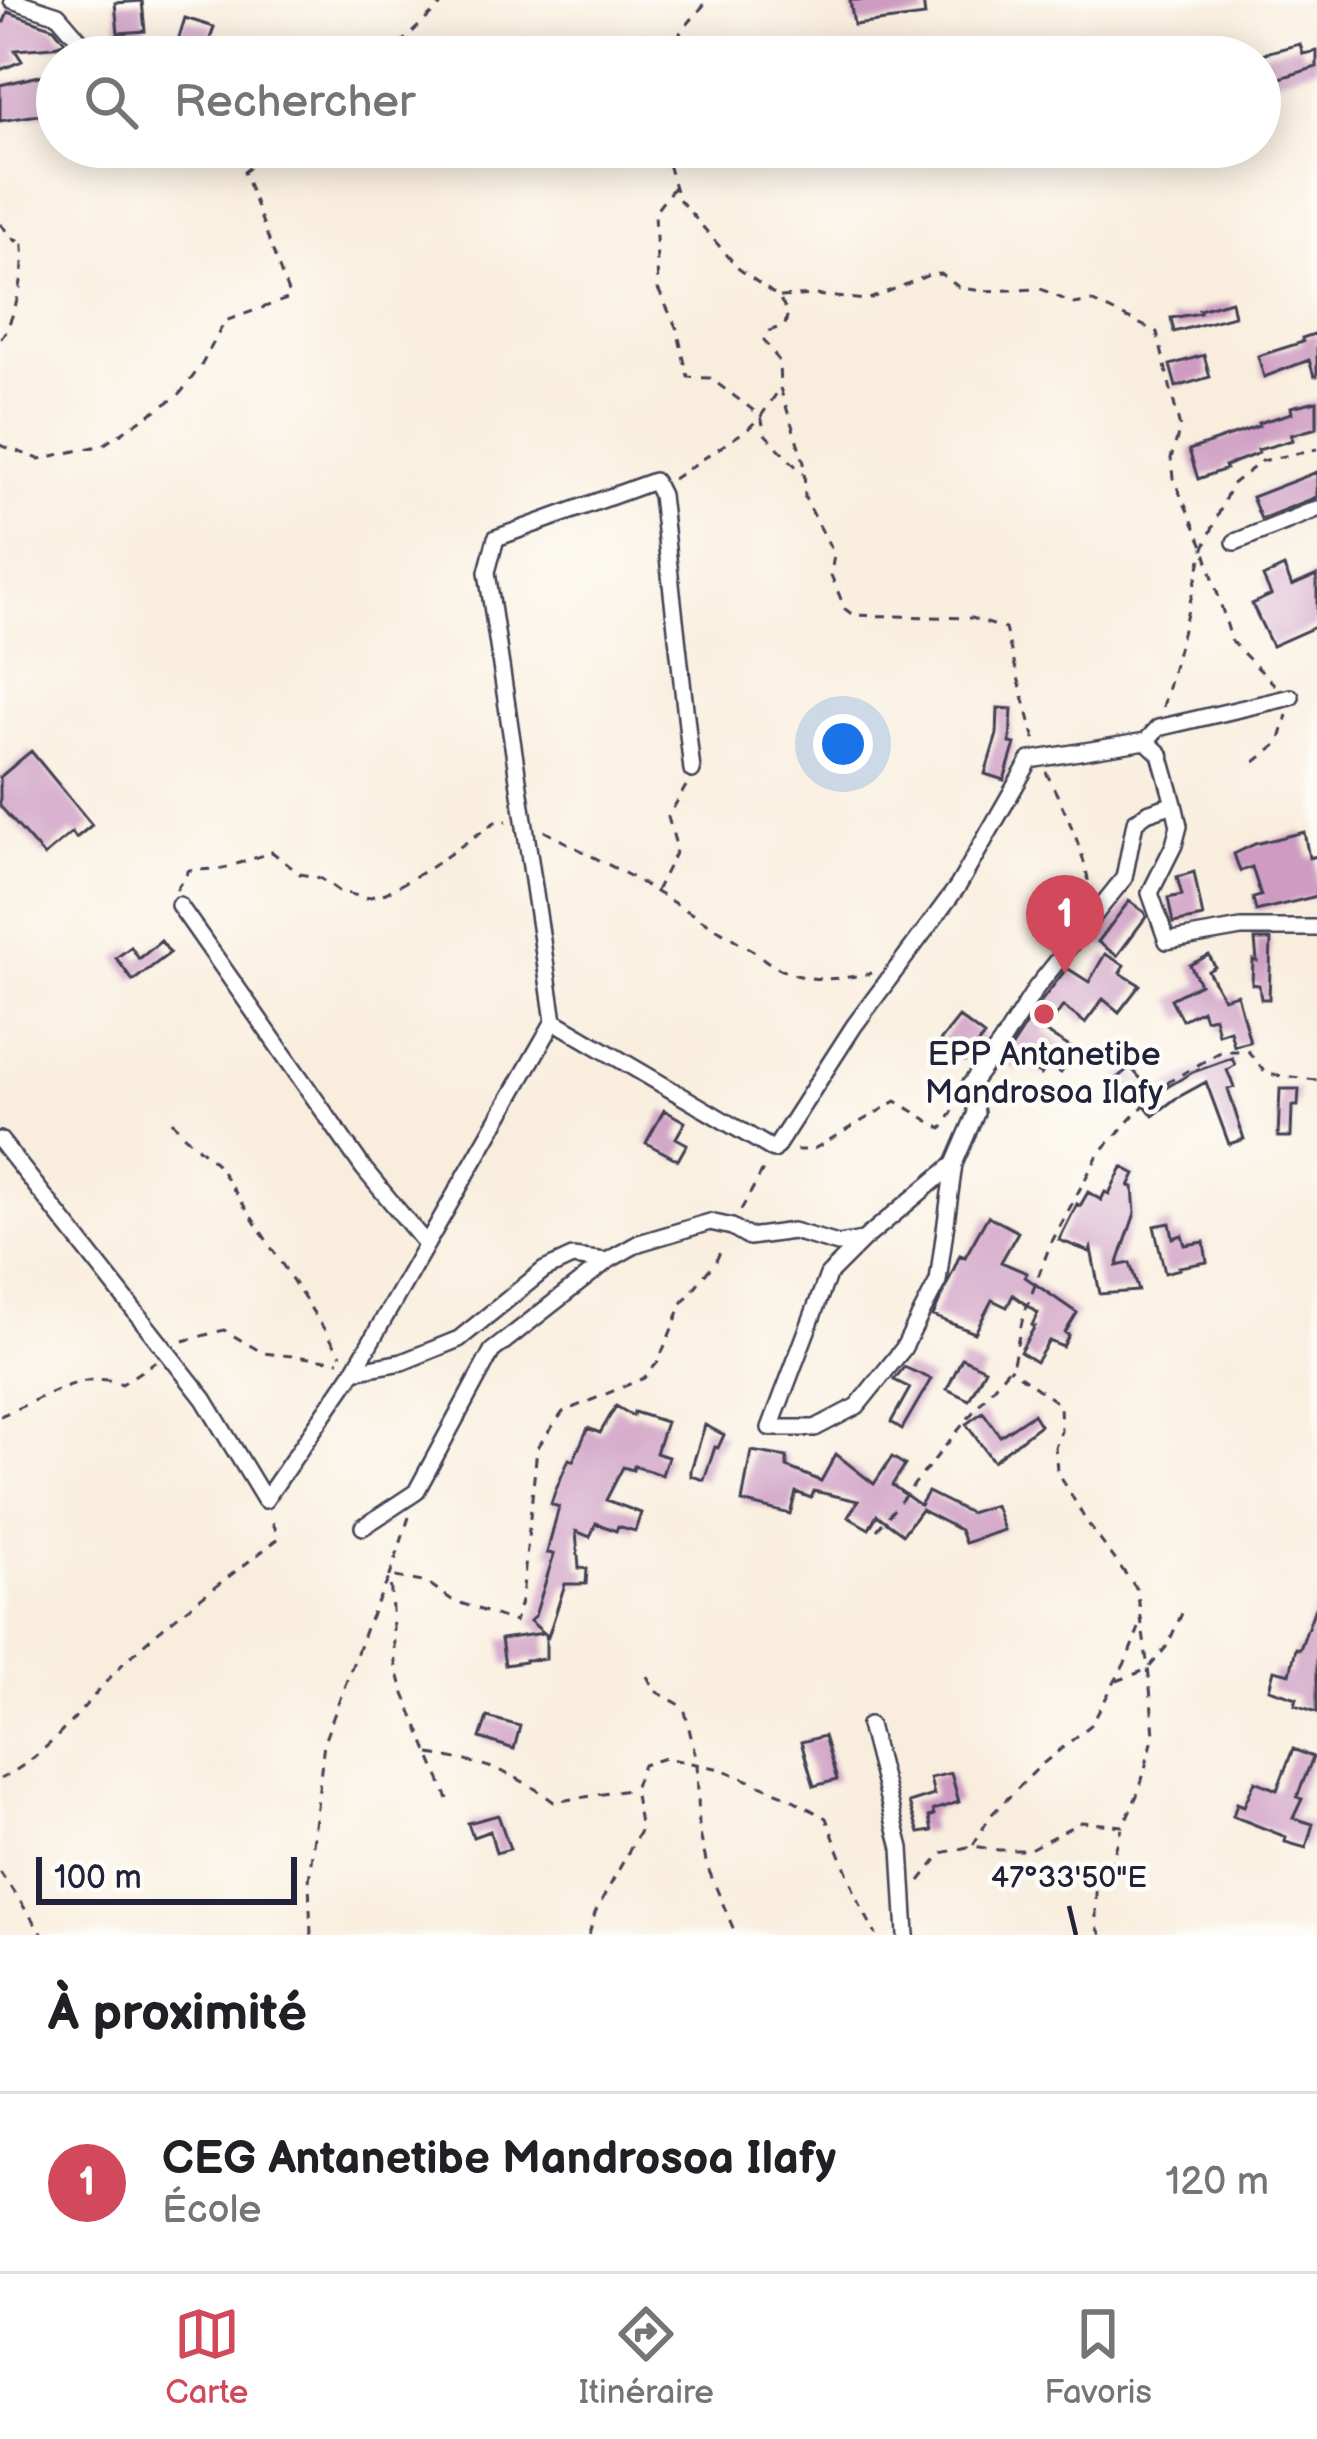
<!DOCTYPE html>
<html lang="fr">
<head>
<meta charset="utf-8">
<style>
	:root { --surface:#fff; --page:#f2f2f2; --text:#202124; --muted:#757577; --line:#e0e0e0; --accent:#d1495b }
	body { margin:0; font-family:"Balsamiq Sans",sans-serif; background:var(--page); color:var(--text) }
	.scale { position:absolute; left:36px; bottom:30px; width:261px; box-sizing:border-box; padding-left:12px; border:6px solid #22223b; border-top:0; font-size:33px; line-height:42px; white-space:nowrap; color:#22223b; -webkit-text-stroke:9px #fdfcf7; paint-order:stroke }
	.you { position:absolute; left:843px; top:744px; width:42px; height:42px; margin:-30px; border:9px solid #fff; border-radius:50%; background:#1a73e8; box-shadow:0 0 0 18px #1a73e833 }
	.badge { display:grid; place-items:center; width:78px; height:78px; border-radius:50%; background:var(--accent); color:#fff; font-size:39px; font-weight:700 }
	.pin { position:absolute; translate:-50% -99px; filter:drop-shadow(0 3px 6px #0008) }
	.pin::after { content:''; position:absolute; top:63px; width:42px; height:36px; background:inherit; clip-path:polygon(0 0,100% 0,50% 100%) }
	.list { margin:0; padding:0; list-style:none }
	h2 { display:flex; justify-content:space-between; align-items:center; height:156px; margin:0; padding:0 48px; font-size:51px }
	h2 small { font-size:39px; font-weight:400; color:var(--muted) }
	.list li { display:grid; grid-template-columns:78px 1fr auto; gap:36px; align-items:center; box-sizing:border-box; height:180px; padding:0 48px; border-top:3px solid var(--line) }
	.list b { display:block; font-size:45px; white-space:nowrap }
	.list p { margin:0; font-size:39px; white-space:nowrap; color:var(--muted) }
	.list em { font-size:39px; font-style:normal; color:var(--muted) }
	.icon { flex:none; width:66px; height:66px; fill:none; stroke:currentColor; stroke-width:2; stroke-linecap:round; stroke-linejoin:round }
	.map { position:relative; flex:none; width:1317px; height:1935px; overflow:hidden }
	.search { position:absolute; background:var(--surface); box-shadow:0 6px 30px #0003; left:36px; right:36px; top:36px; height:132px; display:flex; align-items:center; gap:30px; box-sizing:border-box; padding:0 42px; border-radius:66px; color:var(--muted); font-size:45px }
	.sheet { height:336px; background:var(--surface) }
	nav { display:flex; justify-content:space-around; align-items:center; box-sizing:border-box; height:168px; border-top:3px solid var(--line); background:var(--surface); font-size:33px; color:var(--muted) }
	nav a { display:grid; justify-items:center; gap:6px }
	nav .on { color:var(--accent) }
	.map>svg:first-child { display:block }
</style>
</head>
<body>
<div class="map">
<svg width="1317" height="1935" viewBox="0 0 1317 1935">
	<rect width="100%" height="100%" fill="#fdfcf7"/>
	<filter id="ink" filterUnits="userSpaceOnUse"><feTurbulence type="fractalNoise" baseFrequency=".00833" numOctaves="2"/><feDisplacementMap in="SourceGraphic" scale="24" xChannelSelector="R" yChannelSelector="G"/><feConvolveMatrix kernelMatrix="1 2 1 2 8 2 1 2 1" color-interpolation-filters="sRGB"/></filter>
	<filter id="wash" filterUnits="userSpaceOnUse"><feTurbulence type="fractalNoise" baseFrequency=".004" numOctaves="4" result="noise"/><feDisplacementMap in="SourceGraphic" scale="48" xChannelSelector="R" yChannelSelector="G"/><feGaussianBlur stdDeviation="2.7" result="paint"/><feColorMatrix in="noise" values="0 0 0 0 0 0 0 0 0 0 0 0 0 0 0 0 0 1.4 0 .05"/><feComposite in="paint" operator="in"/></filter>
	<g filter="url(#wash)">
		<rect width="100%" height="100%" fill="#f9eede"/>
		<g id="blocks">
			<path fill="#ce9cc2" d="M850 0H923L925 16 854 25Z
				M142 1 145 31 118 33 115 3Z
				M8 12 54 28 65 42 53 47 15 50 22 61 0 70V20L4 22Z
				M185 18 214 27 204 57H173Z
				M1300 44 1303 54 1317 51V67L1264 83 1260 57 1257 55Z
				M57 72V112L0 121V85Z
				M1231 301 1234 316 1174 332 1171 318 1200 313 1199 310Z
				M1317 333V376H1314L1309 360 1264 377 1258 356 1303 342 1302 338Z
				M1204 355 1210 377 1176 387 1170 365Z
				M1317 401V428L1291 435 1293 440 1258 450 1259 453 1225 466 1226 469 1198 479 1189 450 1259 426 1258 423 1292 413 1291 407Z
				M1317 472V497L1261 519 1252 497Z
				M1284 567 1292 586 1317 575V626L1272 646 1252 604 1271 595 1263 577Z
				M998 708 1012 709 1010 743 1015 744 1004 780 985 774 997 734Z
				M31 751 92 825 76 838 72 832 44 856 0 806V777Z
				M1304 832 1309 858 1317 856V896L1256 911 1253 898 1261 896 1252 867 1240 871 1234 854 1255 844Z
				M1194 872 1203 917 1173 923 1168 898 1182 895 1177 877Z
				M1129 901 1144 912 1146 917 1117 956 1098 942Z
				M1255 940H1271L1269 999H1261L1259 985 1252 984 1253 960 1257 961Z
				M161 941 170 953 133 981 116 958 131 947 139 959Z
				M1105 954 1124 965 1120 973 1140 985 1119 1012 1103 999 1085 1023 1063 1006 1045 1032 1075 1050 1061 1073 1048 1065 1041 1075 1023 1064 1018 1071 1003 1061 1042 1000 1067 968 1089 982Z
				M1209 955 1215 967 1208 971 1223 998 1237 994 1250 1042 1234 1046 1230 1030 1218 1034 1214 1017 1205 1019 1202 1010 1182 1020 1171 999 1200 984 1190 965Z
				M959 1017 984 1036 965 1061 940 1041Z
				M1232 1058 1235 1065 1227 1070 1234 1087 1228 1089 1244 1139 1229 1144 1206 1082 1175 1099 1153 1116 1135 1092 1132 1095 1117 1078 1130 1067 1155 1094 1193 1072Z
				M1280 1089H1299L1298 1106H1292L1291 1137H1278Z
				M664 1110 685 1122 676 1138 687 1144 678 1160 646 1143Z
				M1122 1167 1135 1174 1129 1186 1133 1187 1135 1213 1117 1266 1130 1263 1139 1291 1100 1294 1091 1249 1090 1252 1059 1240 1077 1204 1080 1206 1088 1192 1101 1200 1105 1192 1109 1194Z
				M988 1216 1018 1232 1001 1262 1027 1273 1025 1277 1077 1313 1065 1333 1069 1335 1063 1347 1049 1341 1036 1362 1020 1352 1035 1326 1032 1325 1038 1313 1013 1295 1007 1307 992 1300 975 1333 933 1316 960 1255 965 1257Z
				M1170 1223 1173 1238 1182 1235 1185 1245 1204 1242 1207 1262 1179 1267 1180 1269 1165 1273 1154 1226Z
				M962 1358 985 1369 969 1400 947 1389Z
				M904 1367 931 1379 902 1429 891 1422 910 1388 894 1380Z
				M616 1406 633 1416 634 1412 666 1422 656 1453 668 1457 662 1475 634 1466 633 1470 623 1467 606 1500 641 1513 635 1531 618 1526 616 1531 596 1523 590 1537 576 1531 579 1568 587 1569 586 1584H565L548 1637 546 1635V1659L525 1660V1662L505 1665 501 1639 544 1633 530 1621 535 1616 554 1554 547 1553 559 1507 551 1504 555 1492 569 1459 573 1461 588 1428 600 1433Z
				M983 1412 1000 1436 1033 1414 1040 1425 993 1461 966 1424Z
				M705 1425 724 1435 718 1448 715 1447 704 1480 691 1476V1470Z
				M751 1451 787 1457V1467L821 1481 836 1454 874 1484 892 1457 905 1465 892 1485 920 1505 928 1492 970 1513 995 1505 1004 1530 965 1543 960 1530 921 1510 903 1534 877 1515 869 1529 848 1517 858 1501 814 1491 811 1498 796 1492 790 1514 742 1502Z
				M1315 1608H1317V1712L1295 1705 1297 1698 1269 1689 1274 1670 1290 1674 1296 1648 1300 1649Z
				M487 1717 520 1726 514 1749 480 1738Z
				M824 1736 837 1780 814 1786 801 1742Z
				M1293 1749 1313 1757 1297 1797 1302 1799 1293 1818 1313 1824 1306 1848 1285 1842 1286 1837 1233 1816 1237 1803 1244 1806 1255 1781 1277 1790Z
				M951 1773 959 1802 933 1810 934 1815 929 1817 932 1831 919 1833 909 1803 934 1795 930 1778Z
				M498 1815 510 1849 496 1853 490 1831 473 1837 468 1823Z"/>
		</g>
	</g>
	<g filter="url(#ink)">
		<use href="#blocks" fill-opacity="0" stroke="#424153" stroke-width="3"/>
		<g fill="none" stroke-linecap="round" stroke-linejoin="round">
			<g stroke="#424153" stroke-width="20">
				<path id="minor" d="M12 0 58 15 83 44 127 57
					M1235 542 1317 509
					M1174 804 1179 826 1174 845 1150 893 1167 941 1241 928H1317
					M179 905 364 1169 426 1244
					M554 1021 487 572 496 538 654 481 661 495 692 770
					M0 1140 204 1399 265 1500 354 1371 554 1021 774 1150 854 1026 958 886 1030 760 1146 741
					M862 1241 828 1275 770 1428H815L857 1406 903 1349 938 1281 954 1164
					M354 1371 402 1362 459 1339 544 1270 572 1257 607 1261 639 1243 710 1222 732 1227 749 1237 793 1231 838 1244 863 1240 954 1164 976 1113 970 1085 1000 1045 1036 988 1124 878 1135 822 1147 813 1174 804 1160 754 1146 741 1158 728 1291 697
					M363 1527 416 1492 492 1351 607 1261
					M869 1725 901 1848 906 1935"/>
			</g>
			<path stroke="#424153" stroke-width="3" stroke-dasharray="9 9" stroke-linecap="butt" d="M386 57 442 4 451 0
				M688 57 680 33 708 0
				M669 147 668 164 678 198 739 269 778 297 788 312 785 325 767 332 764 340 779 361 780 388 804 462 805 498 834 554 831 575 845 609 853 615 972 618 1005 629 1035 740
				M674 187 655 212 658 289 677 329 688 377 710 378 761 416 765 434 803 474
				M0 224 16 241 22 238C27 267 17 316 0 340
				M780 297 815 295 867 300 929 275 941 274 960 288 982 291 1041 289 1074 304 1091 301 1157 332 1180 428 1171 458 1173 478 1204 548 1232 642 1275 685
				M0 445 39 459 103 445 179 395 201 366 225 321 290 298 244 172 276 147
				M673 479 748 429 761 416 779 390
				M1163 707 1204 548 1231 485 1262 461 1317 449
				M1255 762 1279 743 1287 715
				M1046 772C1064 809 1085 850 1090 892
				M544 831 628 875 755 952C792 984 826 982 872 973
				M176 890 189 870 222 869 272 852 300 874 320 878 339 891 366 898 386 893 430 868 495 822 507 821
				M656 891 677 849 668 817 686 786
				M172 1121 182 1134 217 1164 341 1355
				M796 1150H812L896 1101 942 1129 956 1106
				M741 1210 765 1166
				M183 1341 224 1330 263 1353 339 1361
				M0 1416C35 1403 85 1367 122 1384L156 1361
				M409 1517 390 1576 395 1663 404 1694 448 1799
				M877 1530 1013 1363 1023 1317 1050 1245 1098 1155 1132 1117 1170 1081 1222 1051H1248L1266 1074 1317 1080
				M647 1676 655 1691 684 1707 697 1762 699 1829 707 1866 736 1935
				M1117 1681 1148 1669 1167 1646 1183 1611
				M430 1754C482 1763 510 1769 554 1802L634 1789
				M0 1779C57 1751 89 1695 134 1653 179 1612 231 1576 279 1538L271 1518
				M973 1845 991 1815 1040 1766 1092 1724 1126 1661 1139 1628
				M0 1872 43 1935
				M920 1881 942 1853 972 1846 999 1850H1028L1081 1822 1123 1826 1139 1791 1154 1735 1149 1676 1137 1589 1086 1521 1057 1470 1055 1447 1061 1431 1060 1405 1009 1368
				M311 1935 309 1881 324 1742 369 1620 390 1576 428 1583 452 1600 515 1622 522 1598 537 1448 563 1412 644 1378 658 1362 683 1302 716 1261 723 1245
				M589 1935 595 1913 641 1829 634 1789 643 1765 665 1758 721 1769 784 1795 826 1818 857 1898 876 1935
				M1101 1935 1096 1924V1890L1107 1875 1122 1829"/>
			<use href="#minor" stroke="#fff" stroke-width="15"/>
		</g>
	</g>
	<path fill="none" stroke="#22223b" stroke-width="4.5" d="M1069 1906 1076 1935"/>
	<circle fill="#d1495b" stroke="#fdfcf7" stroke-width="4.5" cx="1044" cy="1014" r="12"/>
	<g text-anchor="middle" stroke-width="9" stroke-linejoin="round" paint-order="stroke">
		<g font-size="33" fill="#22223b" stroke="#fdfcf7">
			<text x="1044" y="1065">EPP Antanetibe<tspan x="1044" dy="38">Mandrosoa Ilafy</tspan></text>
		</g>
	</g>
	<g font-size="30" text-anchor="middle" fill="#22223b" stroke="#fdfcf7" stroke-width="9" stroke-linejoin="round" paint-order="stroke">
		<text x="1069" y="1887">47°33'50"E</text>
	</g>
</svg>
<div class="scale">100 m</div>
<div class="you"></div>
<div class="pin badge" style="left:1065px;top:974px">1</div>
<div class="search"><svg class="icon" aria-label="search" viewBox="0 0 24 24"><circle cx="10" cy="10" r="6"/><path d="M15 15l6 6"/></svg>Rechercher</div>
</div>
<section class="sheet">
<h2>À proximité<small></small></h2>
<ul class="list">
<li><span class="badge">1</span><div><b>CEG Antanetibe Mandrosoa Ilafy</b><p>École</p></div><em>120 m</em></li>
</ul>
</section>
<nav>
<a class="on"><svg class="icon" aria-label="map" viewBox="0 0 24 24"><path d="M3 6l6-2 6 2 6-2v14l-6 2-6-2-6 2zM9 4v14M15 6v14"/></svg>Carte</a>
<a><svg class="icon" aria-label="directions" viewBox="0 0 24 24"><path d="M12 3l9 9-9 9-9-9zM9 14v-3h6M13 9l2 2-2 2"/></svg>Itinéraire</a>
<a><svg class="icon" aria-label="saved" viewBox="0 0 24 24"><path d="M7 4h10v16l-5-4-5 4z"/></svg>Favoris</a>
</nav>
</body>
</html>
